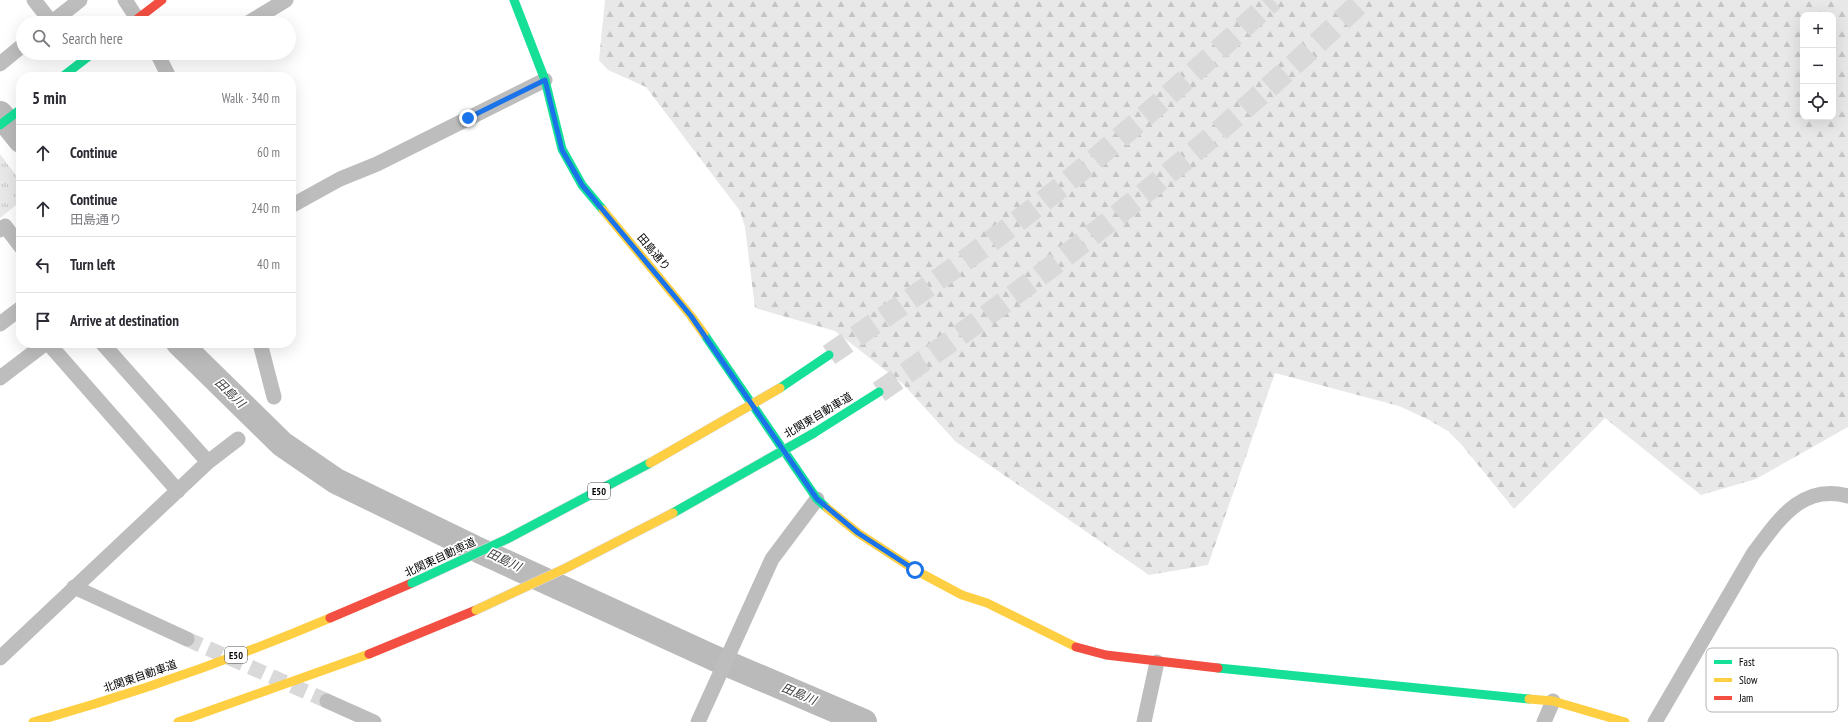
<!DOCTYPE html>
<html lang="en">
<head>
<meta charset="utf-8">
<style>
	:root { --surface:#fff; --page:#f2f2f3; --text:#2b2b33; --muted:#7c7c81; --line:#e1e1e2 }
	body { margin:0; font-family:"PT Sans Narrow","Noto Sans JP",sans-serif; background:var(--page); color:var(--text) }
	.controls { position:absolute; right:12px; top:12px; display:grid; overflow:hidden; border-radius:8px; box-shadow:0 4px 16px #0002 }
	.controls button { width:36px; height:36px; display:grid; place-items:center; padding:0; border:0; border-bottom:1px solid var(--line); background:var(--surface); color:var(--text); font:20px sans-serif }
	.stop { position:absolute; width:12px; height:12px; margin:-9px; border:3px solid #1a73e8; border-radius:50%; background:#fff }
	.stop.end { background:#1a73e8; border-color:#fff; box-shadow:0 1px 4px #0008 }
	.list { margin:0; padding:0; list-style:none }
	h2 { display:flex; justify-content:space-between; align-items:center; height:52px; margin:0; padding:0 16px; font-size:17px }
	h2 small { font-size:13px; font-weight:400; color:var(--muted) }
	.list li { display:grid; grid-template-columns:26px 1fr auto; gap:12px; align-items:center; box-sizing:border-box; height:56px; padding:0 16px; border-top:1px solid var(--line) }
	.list b { display:block; font-size:15px; white-space:nowrap }
	.list p { margin:0; font-size:13px; white-space:nowrap; color:var(--muted) }
	.list em { font-size:13px; font-style:normal; color:var(--muted) }
	.icon { flex:none; width:22px; height:22px; fill:none; stroke:currentColor; stroke-width:2; stroke-linecap:round; stroke-linejoin:round }
	.map { position:relative; flex:none; width:1848px; height:722px; overflow:hidden }
	.search { position:absolute; background:var(--surface); box-shadow:0 4px 16px #0002; left:16px; top:16px; width:280px; height:44px; display:flex; align-items:center; gap:10px; box-sizing:border-box; padding:0 14px; border-radius:22px; color:var(--muted); font-size:15px }
	.panel { position:absolute; background:var(--surface); box-shadow:0 4px 16px #0002; left:16px; top:72px; width:280px; height:276px; border-radius:16px }
	.map>svg:first-child { display:block }
</style>
</head>
<body>
<div class="map">
<svg width="1848" height="722" viewBox="0 0 1848 722">
	<defs>
		<pattern id="forest-firs" width="22" height="20" patternUnits="userSpaceOnUse"><rect width="22" height="20" fill="#e8e8e8"/><path d="M5 1l3.5 6h-7zM16 11l3.5 6h-7z" fill="#c5c5c5"/></pattern>
		<pattern id="park-tufts" width="24" height="20" patternUnits="userSpaceOnUse"><rect width="24" height="20" fill="#e8e8e8"/><path d="M3 7l-1-3M5 7V3M7 7l1-3M15 17l-1-3M17 17v-4M19 17l1-3" fill="none" stroke="#c5c5c5"/></pattern>
	</defs>
	<rect width="100%" height="100%" fill="#fff"/>
	<path fill="url(#forest-firs)" fill-rule="evenodd" d="M605 0H1848V427L1756 479 1701 495 1605 418 1514 509 1461 444 1448 431 1429 420 1399 406 1275 373 1208 565 1149 575 956 442 903 384 835 331 755 308 745 227 740 211 646 87 608 70 599 60ZM1803 15H1833V117H1803Z"/>
	<path fill="url(#park-tufts)" d="M0 154 21 182V201L0 218Z"/>
	<g fill="none" stroke-linecap="round" stroke-linejoin="round">
		<path stroke="#bababa" stroke-width="26" d="M0 114 21 140
			M179 343 282 444 336 481 474 548 714 658 864 722"/>
		<path stroke="#d9d9d9" stroke-width="15" stroke-dasharray="15 8" stroke-linecap="butt" d="M187 639 327 701"/>
		<path stroke="#d9d9d9" stroke-width="22" stroke-dasharray="22 11" stroke-linecap="butt" d="M829 355C893 311 958 267 1019 220 1108 152 1190 76 1273 0
			M879 392C1050 274 1213 144 1363 0"/>
		<path stroke="#bdbdbd" stroke-width="15" d="M34 0 52 23
			M125 0 140 23
			M51 23 80 0
			M248 23 286 0
			M157 53 169 77
			M0 64 23 45
			M291 206 340 179 377 164 545 80
			M0 230 5 226 21 247
			M0 324 21 308
			M48 343 178 491
			M102 343 208 462
			M260 343 274 397
			M0 378 46 343
			M74 587 187 639
			M0 658 208 462 238 439
			M327 701 374 722
			M698 722 772 559 817 499
			M1144 722 1157 662
			M1544 722 1553 701
			M1655 722 1753 554C1778 521 1801 483 1848 496"/>
		<path stroke="#16e098" stroke-width="9" d="M514 0 545 80 562 149 582 185 603 210
			M62 77 93 53
			M0 125 21 109
			M704 334 817 499 827 508
			M780 388 829 355
			M814 433 879 392
			M1218 668 1529 699"/>
		<path stroke="#ffcf43" stroke-width="9" d="M603 210 691 316 704 334
			M827 508 858 533 915 570 962 595 987 603 1076 647
			M1529 699 1553 701 1625 722
			M33 722C134 694 233 659 330 618
			M178 722 369 654"/>
		<path stroke="#f24e42" stroke-width="9" d="M132 23 162 0
			M330 618 412 583
			M1076 647 1106 655 1218 668
			M369 654 476 610"/>
		<g stroke="#dbdbdb" stroke-width="10" stroke-linecap="butt">
			<path id="fast-bridge" d="M673 513 814 433
				M412 583 507 539 650 463"/>
		</g>
		<g stroke="#dbdbdb" stroke-width="10" stroke-linecap="butt">
			<path id="slow-bridge" d="M650 463 780 388
				M476 610 566 568 673 513"/>
		</g>
		<use href="#fast-bridge" stroke="#16e098" stroke-width="9"/>
		<use href="#slow-bridge" stroke="#ffcf43" stroke-width="9"/>
	</g>
	<g fill="none" stroke-linecap="round" stroke-linejoin="round">
		<path stroke="#1a73e8" stroke-width="5" d="M468 118 545 80 562 150 582 185 691 316 817 499 858 533 915 570"/>
	</g>
	<g text-anchor="middle" stroke-width="3.5" stroke-linejoin="round" paint-order="stroke">
		<g fill="#fff" stroke="#4c4c4c" stroke-width="1">
			<rect x="588" y="483" width="22" height="16" rx="3"/>
			<rect x="225" y="647" width="22" height="16" rx="3"/>
		</g>
		<g font-size="10" font-weight="bold" fill="#000">
			<text x="599" y="495">E50</text>
			<text x="236" y="659">E50</text>
		</g>
		<g font-size="11" fill="#000" stroke="#fff">
			<text transform="translate(654 252) rotate(50)" y="4">田島通り</text>
			<text transform="translate(818 415) rotate(-31)" y="4">北関東自動車道</text>
			<text transform="translate(440 557) rotate(-25)" y="4">北関東自動車道</text>
			<text transform="translate(140 676) rotate(-19)" y="4">北関東自動車道</text>
		</g>
		<g font-size="12" font-style="italic" fill="#3e3e3e" stroke="#fff">
			<text transform="translate(230 393) rotate(44)" y="4">田島川</text>
			<text transform="translate(504 560) rotate(25)" y="4">田島川</text>
			<text transform="translate(799 694) rotate(23)" y="4">田島川</text>
		</g>
	</g>
	<rect x="1706" y="648" width="132" height="64" rx="6" fill="#fff" stroke="#b2b2b2" stroke-width="1"/>
	<rect x="1714" y="660" width="18" height="4" fill="#16e098"/>
	<rect x="1714" y="678" width="18" height="4" fill="#ffcf43"/>
	<rect x="1714" y="696" width="18" height="4" fill="#f24e42"/>
	<g font-size="11" fill="#000">
		<text x="1739" y="666">Fast</text>
		<text x="1739" y="684">Slow</text>
		<text x="1739" y="702">Jam</text>
	</g>
</svg>
<div class="controls">
<button>+</button>
<button>−</button>
<button><svg class="icon" aria-label="locate" viewBox="0 0 24 24"><circle cx="12" cy="12" r="6"/><path d="M12 2v4M12 18v4M2 12h4M18 12h4"/></svg></button>
</div>
<div class="stop" style="left:915px;top:570px"></div>
<div class="stop end" style="left:468px;top:118px"></div>
<div class="search"><svg class="icon" aria-label="search" viewBox="0 0 24 24"><circle cx="10" cy="10" r="6"/><path d="M15 15l6 6"/></svg>Search here</div>
<section class="panel">
<h2>5 min<small>Walk · 340 m</small></h2>
<ul class="list">
<li><svg class="icon" aria-label="ahead" viewBox="0 0 24 24"><path d="M12 20V5M6 11l6-6 6 6"/></svg><div><b>Continue</b></div><em>60 m</em></li>
<li><svg class="icon" aria-label="ahead" viewBox="0 0 24 24"><path d="M12 20V5M6 11l6-6 6 6"/></svg><div><b>Continue</b><p>田島通り</p></div><em>240 m</em></li>
<li><svg class="icon" aria-label="left" viewBox="0 0 24 24"><path d="M17 20v-9H6M10 6l-5 5 5 5"/></svg><div><b>Turn left</b></div><em>40 m</em></li>
<li><svg class="icon" aria-label="arrive" viewBox="0 0 24 24"><path d="M6 21V4h12l-3 4 3 4H6"/></svg><div><b>Arrive at destination</b></div></li>
</ul>
</section>
</div>
</body>
</html>
